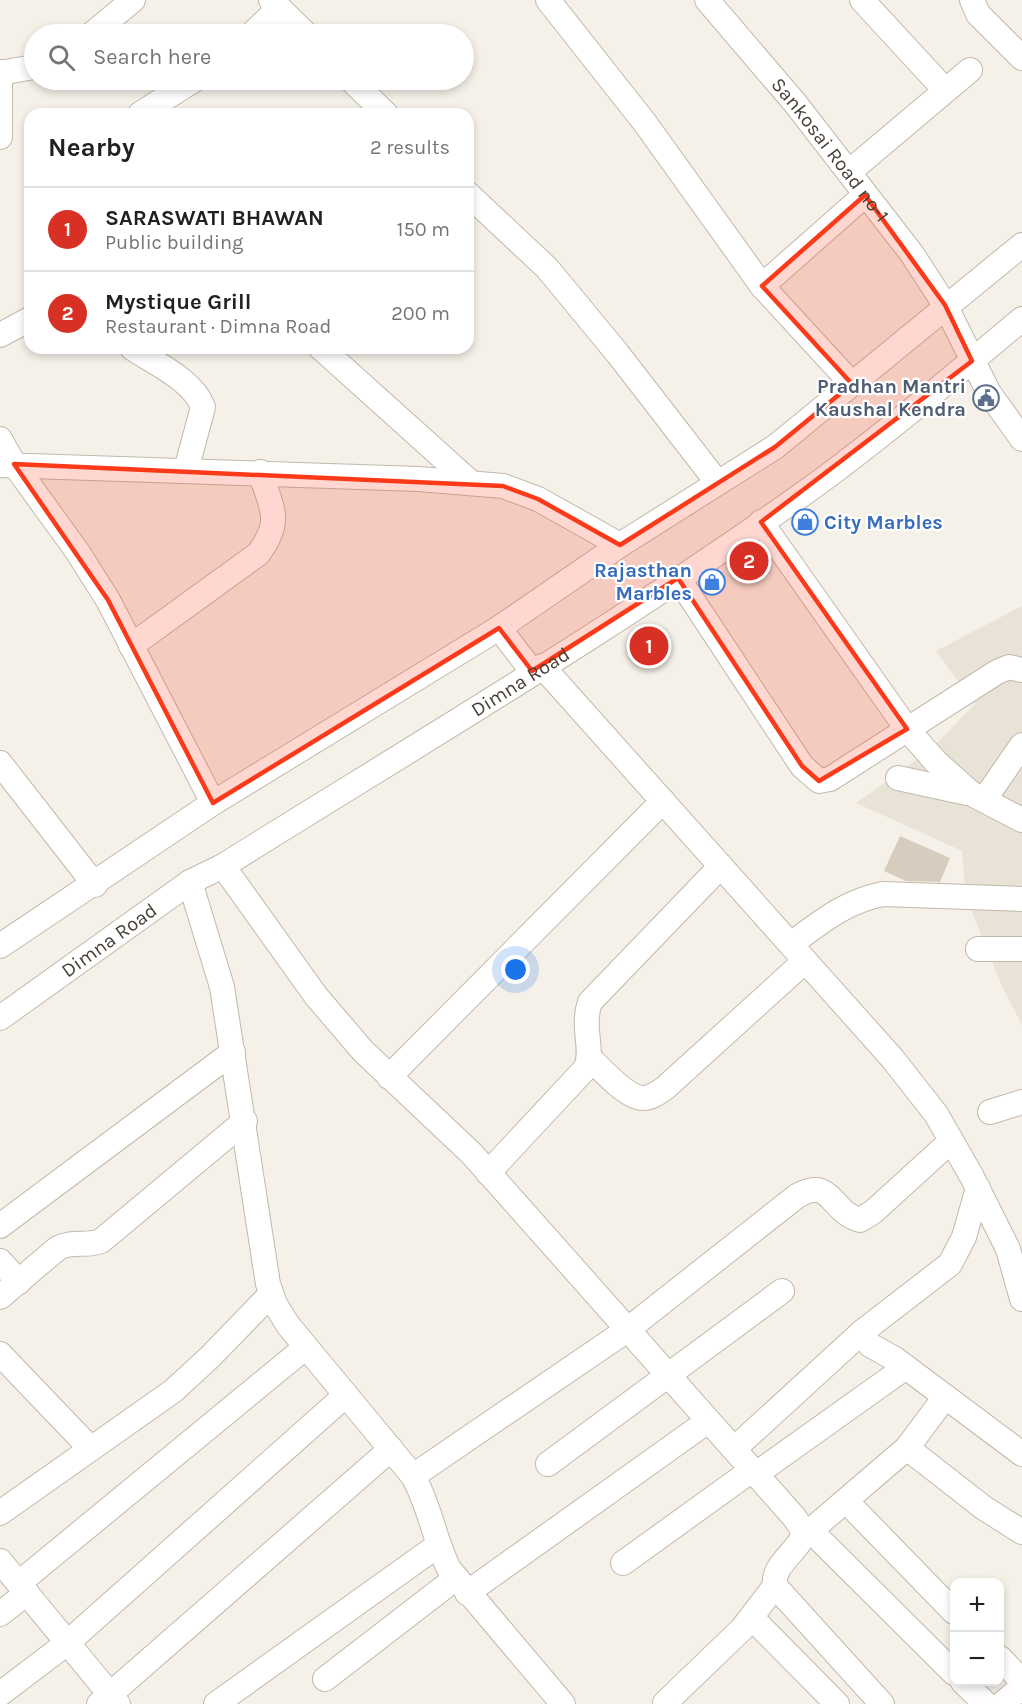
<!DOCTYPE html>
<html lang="en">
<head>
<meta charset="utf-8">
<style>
	:root { --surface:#fff; --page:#f6f6f6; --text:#202124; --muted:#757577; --line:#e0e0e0; --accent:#d93025 }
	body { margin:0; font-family:Karla,sans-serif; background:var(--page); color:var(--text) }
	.controls { position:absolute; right:18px; bottom:18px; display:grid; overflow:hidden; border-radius:12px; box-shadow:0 3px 9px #0003 }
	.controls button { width:54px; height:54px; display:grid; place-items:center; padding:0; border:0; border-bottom:2px solid var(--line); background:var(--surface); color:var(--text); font:30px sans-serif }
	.you { position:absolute; left:516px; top:970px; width:21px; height:21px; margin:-15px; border:4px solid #fff; border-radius:50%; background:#1a73e8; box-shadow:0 0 0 9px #1a73e833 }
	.badge { display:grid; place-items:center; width:39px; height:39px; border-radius:50%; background:var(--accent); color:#fff; font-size:20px; font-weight:700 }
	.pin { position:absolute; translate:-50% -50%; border:3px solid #fff; box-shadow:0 2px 6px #0006 }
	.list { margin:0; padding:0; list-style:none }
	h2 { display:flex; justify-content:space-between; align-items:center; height:78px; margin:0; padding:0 24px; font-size:26px }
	h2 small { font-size:20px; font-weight:400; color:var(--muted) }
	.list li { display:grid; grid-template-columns:39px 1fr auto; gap:18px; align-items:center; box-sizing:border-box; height:84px; padding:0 24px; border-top:2px solid var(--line) }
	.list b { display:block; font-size:22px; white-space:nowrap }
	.list p { margin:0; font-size:20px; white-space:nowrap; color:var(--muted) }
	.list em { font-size:20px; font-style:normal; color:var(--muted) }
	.icon { flex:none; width:33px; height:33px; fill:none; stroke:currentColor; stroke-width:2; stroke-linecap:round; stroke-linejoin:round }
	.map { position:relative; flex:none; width:1022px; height:1704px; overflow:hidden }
	.search { position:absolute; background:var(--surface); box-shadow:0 3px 9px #0003; left:24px; top:24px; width:450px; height:66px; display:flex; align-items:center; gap:15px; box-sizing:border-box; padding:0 21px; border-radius:33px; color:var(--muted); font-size:22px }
	.panel { position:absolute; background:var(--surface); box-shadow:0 3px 9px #0003; left:24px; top:108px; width:450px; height:246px; border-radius:18px }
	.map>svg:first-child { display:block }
</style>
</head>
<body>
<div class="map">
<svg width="1022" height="1704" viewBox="0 0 1022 1704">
	<rect width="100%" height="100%" fill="#f5f1e9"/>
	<path fill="#e9e3d7" d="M1022 606V1025L1001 984 966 897 962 851 856 803 929 751 975 704 936 651Z"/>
	<path fill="#d6cdbe" d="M900 836 950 858 940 882 906 881 884 871Z"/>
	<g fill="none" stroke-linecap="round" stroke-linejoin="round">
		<g stroke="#c0b9ab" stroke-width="26">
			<g id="minor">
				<path d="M271 0 306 34"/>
				<path d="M548 0 645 123 762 286 852 384"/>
				<path id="s1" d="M707 0 795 103 912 254 945 305 989 393 1022 439"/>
				<path d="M862 0 945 90"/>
				<path d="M972 0 978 14 1022 58"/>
				<path d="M92 34 133 0"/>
				<path d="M252 34 279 8"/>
				<path d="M0 72V137"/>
				<path d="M0 73 34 67"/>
				<path d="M351 80 386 114"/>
				<path d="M140 114 194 80"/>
				<path d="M849 172 970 70"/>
				<path d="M468 194 547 268 618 354 717 482"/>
				<path d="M762 286 865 195"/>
				<path d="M0 335 30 319"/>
				<path d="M132 348C156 364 193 380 203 407L186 470"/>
				<path d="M321 348 470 482"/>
				<path d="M0 439 14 464 77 551 108 600 213 803"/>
				<path d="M0 465 419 479 503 486 538 499 620 545"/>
				<path d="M761 522 907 729 936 762 972 794 1022 820"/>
				<path d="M678 578 802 766 819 781 830 779 997 672 1009 667 1022 670"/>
				<path d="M499 628 532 671"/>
				<path d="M131 646 258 554C283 521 272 509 260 472"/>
				<path d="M542 666 892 1058 936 1114 971 1175 1008 1249 1022 1299"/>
				<path d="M0 763 95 885"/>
				<path d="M898 778 967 793"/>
				<path d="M984 800 1022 745"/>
				<path d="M223 866 316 996 363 1051 472 1154 794 1517 801 1527 803 1537C794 1554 772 1566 775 1586L882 1704"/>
				<path d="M190 882 222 987 268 1284 275 1304 288 1325 413 1476C430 1506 434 1539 449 1569L563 1704"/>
				<path d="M791 944C821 922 846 901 883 894L1022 899"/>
				<path d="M0 946 213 803 499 628 620 545 775 447 1022 245"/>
				<path d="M978 949H1022"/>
				<path id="s2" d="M0 1018 190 882 223 866C423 741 630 619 821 481 890 430 956 374 1022 319"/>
				<path d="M590 1058C601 1069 627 1098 643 1098 651 1098 658 1093 665 1088L805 961"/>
				<path d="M389 1077 663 801"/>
				<path d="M990 1112 1022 1102"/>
				<path d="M488 1173 586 1068C594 1047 581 1028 590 1002L721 866"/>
				<path d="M0 1226 233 1052"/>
				<path d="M0 1261 19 1282"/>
				<path d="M0 1297 58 1248C73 1240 86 1247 101 1241L245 1121"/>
				<path d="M862 1332 950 1264 964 1237 978 1188"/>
				<path d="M0 1354 90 1448"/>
				<path d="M907 1448 984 1508 1022 1532"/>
				<path d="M734 1449 862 1332 870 1345 895 1359 1022 1454"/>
				<path d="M548 1464 782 1291"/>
				<path d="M756 1474 906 1367"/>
				<path d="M413 1476 627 1330 797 1196C832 1176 830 1212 860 1220L873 1212 951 1141"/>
				<path d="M846 1501 954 1612"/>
				<path d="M0 1513 173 1391 210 1357 271 1294"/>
				<path d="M810 1530 954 1673"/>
				<path d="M803 1537 907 1448 945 1397"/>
				<path d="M0 1561 118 1704"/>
				<path d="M623 1563 752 1470"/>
				<path d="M19 1583 306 1347"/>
				<path d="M467 1593 708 1421"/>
				<path d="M0 1614 27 1593"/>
				<path d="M752 1618 837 1704"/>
				<path d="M1000 1658 1022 1681"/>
				<path d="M325 1679 456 1578"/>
				<path d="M963 1682 986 1704"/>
				<path d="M0 1694 66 1644 346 1395"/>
				<path d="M665 1703 742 1629 775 1586"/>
				<path d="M99 1704 391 1449"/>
				<path d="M216 1704 437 1546"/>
				<path d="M1002 1704 1022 1687"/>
			</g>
		</g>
		<use href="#minor" stroke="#fff" stroke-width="24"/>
	</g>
	<path fill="#fc3918" fill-opacity="0.2" stroke="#fc3918" stroke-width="4.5" stroke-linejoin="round" d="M865 195 945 305 972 361 761 522 907 729 819 781 802 766 678 578 532 671 499 628 213 803 108 600 14 464 503 486 538 499 620 545 775 447 852 384 762 286Z"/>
	<defs>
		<g id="civic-ring" transform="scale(1.35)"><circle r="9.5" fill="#fff" stroke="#5c6f8a" stroke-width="1.5"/><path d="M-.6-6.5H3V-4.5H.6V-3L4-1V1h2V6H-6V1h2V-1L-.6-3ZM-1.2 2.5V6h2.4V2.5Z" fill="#5c6f8a"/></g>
		<g id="shop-ring" transform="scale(1.35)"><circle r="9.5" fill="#fff" stroke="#3f7fe0" stroke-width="1.5"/><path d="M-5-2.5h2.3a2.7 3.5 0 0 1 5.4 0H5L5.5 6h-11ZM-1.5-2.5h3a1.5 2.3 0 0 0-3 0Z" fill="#3f7fe0"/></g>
	</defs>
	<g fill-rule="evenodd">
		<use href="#civic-ring" x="986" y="398"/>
		<use href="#shop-ring" x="805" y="522"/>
		<use href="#shop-ring" x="712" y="582"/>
	</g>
	<g text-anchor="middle" stroke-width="4.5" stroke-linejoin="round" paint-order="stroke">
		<g font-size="20" fill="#484137" stroke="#fff">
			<text dy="7" stroke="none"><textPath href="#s1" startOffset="194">Sankosai Road no-1</textPath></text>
			<text dy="7" stroke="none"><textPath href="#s2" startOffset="620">Dimna Road</textPath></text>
			<text dy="7" stroke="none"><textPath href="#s2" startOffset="134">Dimna Road</textPath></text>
		</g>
		<g font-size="20" font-weight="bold" fill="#4e5e75" stroke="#fff" text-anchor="end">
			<text x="966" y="393">Pradhan Mantri<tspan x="966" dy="23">Kaushal Kendra</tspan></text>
		</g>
		<g font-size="20" font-weight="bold" fill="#366cbe" stroke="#fff" text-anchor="start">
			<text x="824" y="529">City Marbles</text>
			<text x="692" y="577" text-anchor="end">Rajasthan<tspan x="692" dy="23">Marbles</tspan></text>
		</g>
	</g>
</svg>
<div class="controls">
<button>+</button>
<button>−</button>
</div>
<div class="you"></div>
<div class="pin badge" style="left:649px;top:646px">1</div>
<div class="pin badge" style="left:749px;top:561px">2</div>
<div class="search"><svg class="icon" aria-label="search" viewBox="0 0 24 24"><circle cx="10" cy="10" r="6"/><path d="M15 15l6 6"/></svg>Search here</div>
<section class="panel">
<h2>Nearby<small>2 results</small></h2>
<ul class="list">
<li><span class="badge">1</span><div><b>SARASWATI BHAWAN</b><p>Public building</p></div><em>150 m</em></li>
<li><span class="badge">2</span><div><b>Mystique Grill</b><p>Restaurant · Dimna Road</p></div><em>200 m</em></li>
</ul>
</section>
</div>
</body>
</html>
